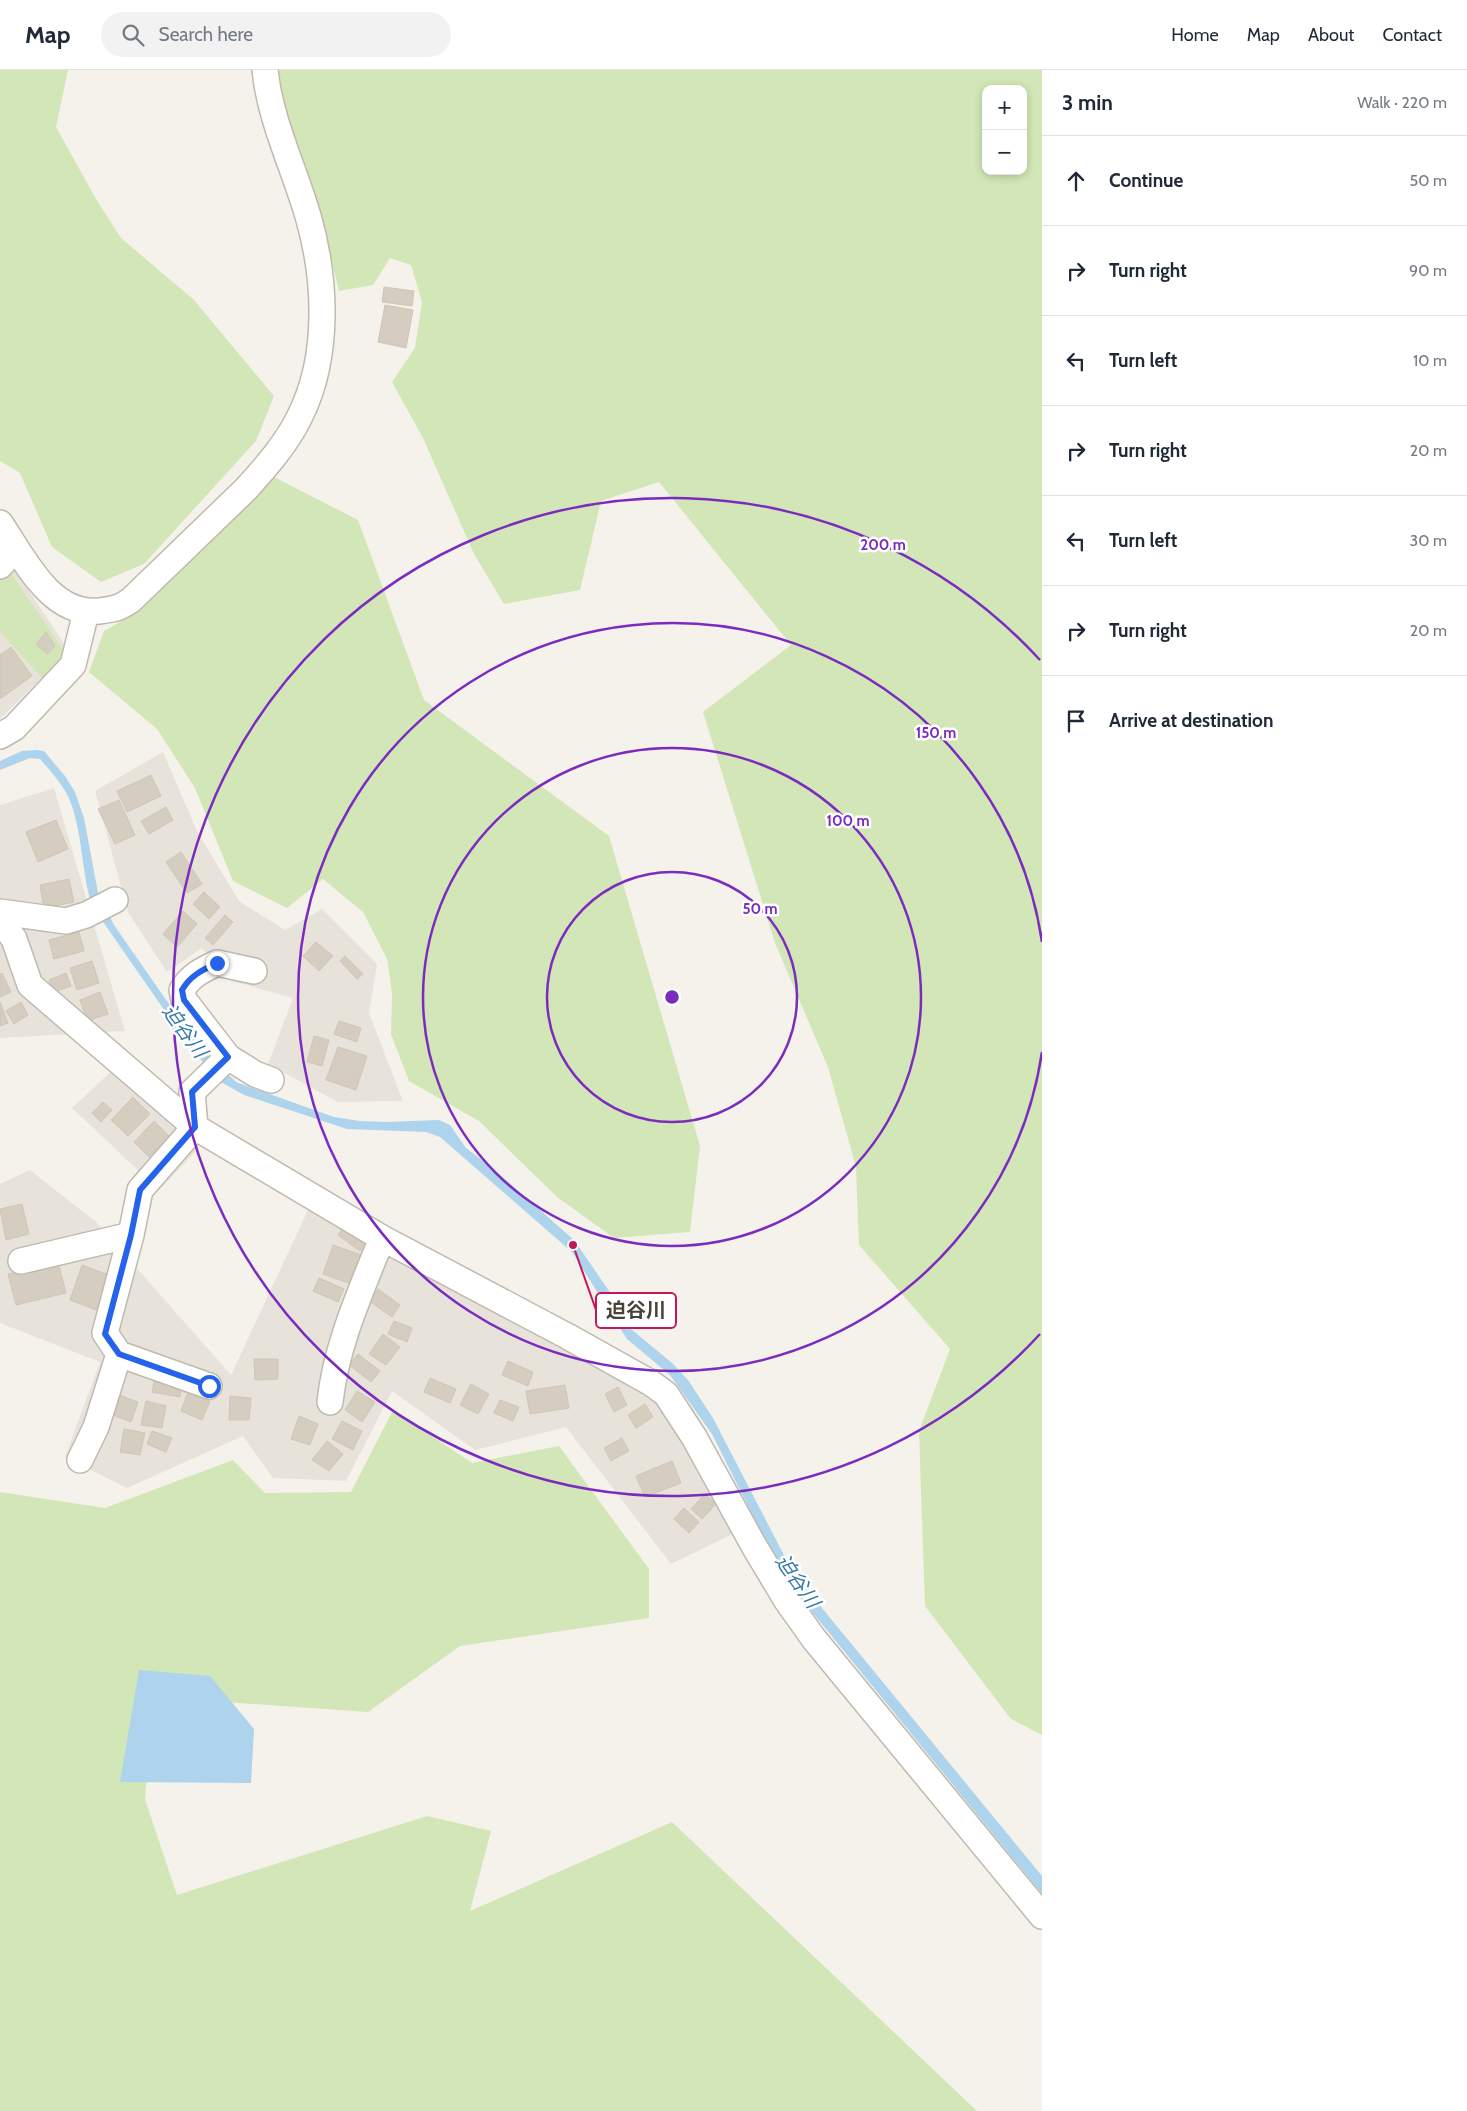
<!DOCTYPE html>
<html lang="en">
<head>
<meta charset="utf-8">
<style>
	:root { --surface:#fff; --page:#f2f2f3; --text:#1f2937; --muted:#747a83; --line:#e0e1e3 }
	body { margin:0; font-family:Cabin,"Noto Sans JP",sans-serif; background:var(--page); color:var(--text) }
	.controls { position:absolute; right:15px; top:15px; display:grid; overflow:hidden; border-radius:10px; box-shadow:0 2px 8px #0003 }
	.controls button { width:45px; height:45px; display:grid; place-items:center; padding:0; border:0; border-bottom:1px solid var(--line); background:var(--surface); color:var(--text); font:25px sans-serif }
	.stop { position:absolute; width:15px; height:15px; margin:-11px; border:4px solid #2563eb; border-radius:50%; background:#fff }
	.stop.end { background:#2563eb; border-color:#fff; box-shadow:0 1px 5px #0008 }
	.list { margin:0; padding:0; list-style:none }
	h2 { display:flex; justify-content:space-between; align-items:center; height:65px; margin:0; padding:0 20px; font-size:21px }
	h2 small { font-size:16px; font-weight:400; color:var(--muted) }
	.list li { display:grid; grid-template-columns:32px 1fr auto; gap:15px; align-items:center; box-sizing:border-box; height:90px; padding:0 20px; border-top:1px solid var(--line) }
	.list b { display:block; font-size:19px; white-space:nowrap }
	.list em { font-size:16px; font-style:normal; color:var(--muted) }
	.icon { flex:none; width:28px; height:28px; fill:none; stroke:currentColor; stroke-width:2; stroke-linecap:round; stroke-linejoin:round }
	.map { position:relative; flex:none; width:1042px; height:2041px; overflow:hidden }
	header { display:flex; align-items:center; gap:30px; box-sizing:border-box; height:70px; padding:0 25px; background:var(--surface); border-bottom:1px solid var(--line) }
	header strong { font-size:24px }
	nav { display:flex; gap:28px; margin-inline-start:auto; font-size:18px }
	.search { width:350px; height:45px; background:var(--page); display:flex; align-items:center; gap:12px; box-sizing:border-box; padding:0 18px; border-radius:28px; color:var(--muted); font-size:19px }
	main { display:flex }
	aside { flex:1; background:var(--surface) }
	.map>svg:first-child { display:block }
</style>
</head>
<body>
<header>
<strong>Map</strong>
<div class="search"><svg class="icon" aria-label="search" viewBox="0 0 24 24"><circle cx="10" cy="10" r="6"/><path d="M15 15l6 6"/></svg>Search here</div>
<nav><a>Home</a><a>Map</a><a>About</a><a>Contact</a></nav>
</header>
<main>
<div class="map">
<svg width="1042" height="2041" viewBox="0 0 1042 2041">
	<rect width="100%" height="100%" fill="#f5f2eb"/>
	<path fill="#e8e3da" d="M0 477 69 581 0 649Z
		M163 682 197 761 239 831 285 860 322 839 377 894 369 943 403 1031 338 1032 268 994 293 928 231 911 202 878 167 902 128 842 95 721Z
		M54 718 125 961 0 968V735Z
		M115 998 199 1078 159 1120 72 1038Z
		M30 1100 96 1152 231 1305 309 1138 664 1335 737 1462 671 1494 566 1357 475 1380 392 1321 346 1411 273 1408 243 1366 127 1418 65 1387 100 1292 0 1253V1114Z"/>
	<path fill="#d2e6b7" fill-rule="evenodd" d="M0 0H68L56 57 96 129 121 168 194 230 274 326 256 371 144 494 101 512 52 477 20 403 0 391Z
		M278 0H1042V1665L1011 1649 925 1536 919 1361 950 1279 859 1175 856 1097 828 997 775 873 703 642 791 575 659 412 601 431 580 520 504 534 474 484 423 368 392 312 415 278 422 232 411 195 390 188 373 215 339 221 318 134 286 48ZM986 19H1023V101H986Z
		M274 407 358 450 424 630 609 766 700 1076 690 1162 614 1168 557 1127 479 1051 409 1011 391 964 392 923 387 889 363 842 323 809 287 838 233 811 195 718 157 659 89 602 104 561 125 549Z
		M0 487 69 588 44 610 0 562Z
		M393 1340 472 1393 559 1376 649 1499V1548L460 1576 368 1642 154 1627 145 1729 177 1825 427 1746 491 1761 470 1841 672 1752 977 2041H0V1422L105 1438 233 1390 265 1423 351 1422Z"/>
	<path fill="#add4ec" d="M36 680 44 681 65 706 75 722 84 748 98 823 114 855 185 957 210 987 236 1012 334 1047 360 1051 387 1052 439 1050 450 1055 466 1078 490 1096 574 1170 616 1231 631 1259 672 1293 688 1310 713 1348 787 1491 799 1510 1042 1806V1824L795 1521 767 1474 712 1364 670 1305 627 1269 572 1182 440 1067 426 1062 347 1059 244 1025 221 1012 192 980 92 836C81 801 83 760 68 726 61 713 50 700 40 689L30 688 0 700V691L22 681Z
		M139 1600 210 1606 254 1659 251 1713 120 1712Z"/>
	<path fill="#d6cdc1" stroke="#d0c5b5" d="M384 217 414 221 412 236 382 232Z
		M385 235 413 240 406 278 378 272Z
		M46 562 55 576 47 584 36 574Z
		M11 577 32 606 0 629V585Z
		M151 705 161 726 127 742 117 721Z
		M119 730 135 765 115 774 98 739Z
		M166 737 173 750 149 764 141 751Z
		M56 750 68 779 38 792 26 762Z
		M181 782 202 814 187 823 166 792Z
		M69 809 74 832 44 838 40 815Z
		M204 822 220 837 209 849 193 834Z
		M183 841 197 854 177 877 163 864Z
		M225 845 233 852 213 875 205 868Z
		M79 862 84 881 54 889 49 870Z
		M316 872 333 886 319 901 303 886Z
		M345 886 363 904 357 909 340 891Z
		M92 891 99 913 77 920 70 898Z
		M2 903 11 922 0 927V904Z
		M66 903 71 916 54 922 49 910Z
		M100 922 108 944 87 951 80 930Z
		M0 932 8 953 0 956Z
		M21 932 28 945 14 954 6 941Z
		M339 951 361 958 357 972 334 964Z
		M314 966 329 970 322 996 307 992Z
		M338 977 367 986 356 1020 326 1010Z
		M133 1027 150 1044 128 1066 111 1050Z
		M103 1032 112 1040 101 1052 92 1043Z
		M154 1051 169 1066 149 1087 134 1072Z
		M22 1134 29 1164 6 1170 0 1139Z
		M347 1153 369 1170 360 1181 338 1165Z
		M333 1175 364 1186 354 1215 323 1204Z
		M58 1192 66 1223 16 1235 8 1204Z
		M82 1195 109 1205 96 1240 70 1230Z
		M319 1208 344 1219 338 1232 313 1221Z
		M378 1219 400 1235 392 1247 369 1231Z
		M394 1251 412 1258 407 1272 388 1264Z
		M383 1264 400 1277 386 1295 369 1284Z
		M358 1284 380 1301 371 1312 349 1295Z
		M254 1289H278V1309L255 1310Z
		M508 1291 533 1302 528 1316 502 1305Z
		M155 1308 182 1313 180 1327 152 1322Z
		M430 1308 456 1319 450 1333 424 1322Z
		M471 1314 489 1324 478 1344 460 1335Z
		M565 1315 569 1338 530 1344 526 1321Z
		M618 1317 627 1335 614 1342 605 1324Z
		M357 1321 375 1332 362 1352 345 1340Z
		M188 1322 210 1331 202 1350 181 1341Z
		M116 1324 138 1332 131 1352 110 1344Z
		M230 1326 251 1328 249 1350H229Z
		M500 1330 519 1337 513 1351 494 1343Z
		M146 1331 166 1336 162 1358 141 1355Z
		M645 1334 653 1347 636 1358 628 1345Z
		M299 1346 318 1354 310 1375 291 1369Z
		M342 1351 362 1361 353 1380 332 1369Z
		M124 1359 145 1363 140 1385 120 1382Z
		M152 1361 172 1368 166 1382 147 1374Z
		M622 1368 629 1381 611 1391 604 1378Z
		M327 1371 343 1384 329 1401 312 1390Z
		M672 1391 681 1413 645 1427 636 1406Z
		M705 1424 716 1434 702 1449 691 1439Z
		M684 1438 699 1452 689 1463 674 1449Z"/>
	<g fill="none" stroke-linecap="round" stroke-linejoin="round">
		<g stroke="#c0b9ae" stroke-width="28">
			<path id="minor" d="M0 453C24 488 50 546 99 541 114 539 118 539 131 530L246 419C266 397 287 373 300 346 330 286 326 208 308 146 294 98 270 50 265 0
				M0 496 16 478
				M0 666 14 658 73 595 86 542
				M0 842 66 851 86 845 115 830
				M0 850 14 869 30 915 195 1057 382 1168 567 1266 651 1313 666 1324 694 1367 754 1476 787 1531 814 1569 1042 1846
				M254 901 217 893C202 900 190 906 182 920L184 930 228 987 255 1004 271 1010
				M21 1191 131 1165
				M119 1284 209 1316
				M330 1332C336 1275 361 1221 382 1168
				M80 1390 96 1357 119 1284 105 1263 131 1165 140 1120 195 1057 192 1022 228 987"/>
		</g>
		<use href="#minor" stroke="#fff" stroke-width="25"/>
	</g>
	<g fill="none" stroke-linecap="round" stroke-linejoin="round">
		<path stroke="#2563eb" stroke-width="6" d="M209 1316 119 1284 105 1264 131 1165 140 1120 195 1057 192 1022 228 987 184 930 182 920C190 906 202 900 217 893"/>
	</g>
	<g fill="none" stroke="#7b2cbf" stroke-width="2.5">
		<circle cx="672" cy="927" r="125"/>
		<circle cx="672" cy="927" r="249"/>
		<path d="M1042 982A374 374 0 1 1 1042 872"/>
		<path d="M1040 1264A499 499 0 1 1 1040 590"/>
	</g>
	<g text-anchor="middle" stroke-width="5" stroke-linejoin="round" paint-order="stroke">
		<g font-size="20" font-style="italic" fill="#367aa7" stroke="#fff">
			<text transform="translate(185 961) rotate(54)" y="7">迫谷川</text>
			<text transform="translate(798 1511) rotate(55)" y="7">迫谷川</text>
		</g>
	</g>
	<circle cx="672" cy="927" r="8" fill="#7b2cbf" stroke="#fff" stroke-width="2.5"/>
	<g font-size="15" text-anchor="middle" font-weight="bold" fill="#7b2cbf" stroke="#fff" stroke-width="5" stroke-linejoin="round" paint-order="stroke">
		<text x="883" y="480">200 m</text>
		<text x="936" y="668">150 m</text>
		<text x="848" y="756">100 m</text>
		<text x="760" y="844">50 m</text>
	</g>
	<path fill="none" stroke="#c2185b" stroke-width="2" d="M573 1175L596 1240"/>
	<circle fill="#c2185b" stroke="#fff" stroke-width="2" cx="573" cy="1175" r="5"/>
	<rect fill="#fff" stroke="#c2185b" stroke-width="2" x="596" y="1223" width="80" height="35" rx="5"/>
	<g font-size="20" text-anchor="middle" font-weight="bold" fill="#494239">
		<text x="636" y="1247">迫谷川</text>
	</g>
</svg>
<div class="controls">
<button>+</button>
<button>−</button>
</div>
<div class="stop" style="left:209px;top:1316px"></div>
<div class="stop end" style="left:217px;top:893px"></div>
</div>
<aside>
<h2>3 min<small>Walk · 220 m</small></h2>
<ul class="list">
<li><svg class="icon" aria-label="ahead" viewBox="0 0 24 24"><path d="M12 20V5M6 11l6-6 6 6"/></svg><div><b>Continue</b></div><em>50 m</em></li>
<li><svg class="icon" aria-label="right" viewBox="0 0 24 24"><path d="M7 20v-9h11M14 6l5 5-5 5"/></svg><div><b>Turn right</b></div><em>90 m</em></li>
<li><svg class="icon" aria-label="left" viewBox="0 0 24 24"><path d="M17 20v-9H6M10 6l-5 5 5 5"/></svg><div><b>Turn left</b></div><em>10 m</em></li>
<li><svg class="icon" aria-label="right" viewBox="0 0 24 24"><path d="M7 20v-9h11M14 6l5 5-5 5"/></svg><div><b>Turn right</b></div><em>20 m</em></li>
<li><svg class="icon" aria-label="left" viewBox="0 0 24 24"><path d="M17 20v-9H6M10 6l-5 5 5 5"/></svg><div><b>Turn left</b></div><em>30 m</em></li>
<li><svg class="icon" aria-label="right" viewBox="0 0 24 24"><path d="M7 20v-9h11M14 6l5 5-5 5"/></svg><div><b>Turn right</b></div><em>20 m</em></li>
<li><svg class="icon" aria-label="arrive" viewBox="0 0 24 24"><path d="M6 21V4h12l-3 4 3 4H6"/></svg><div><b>Arrive at destination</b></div></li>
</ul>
</aside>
</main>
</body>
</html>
